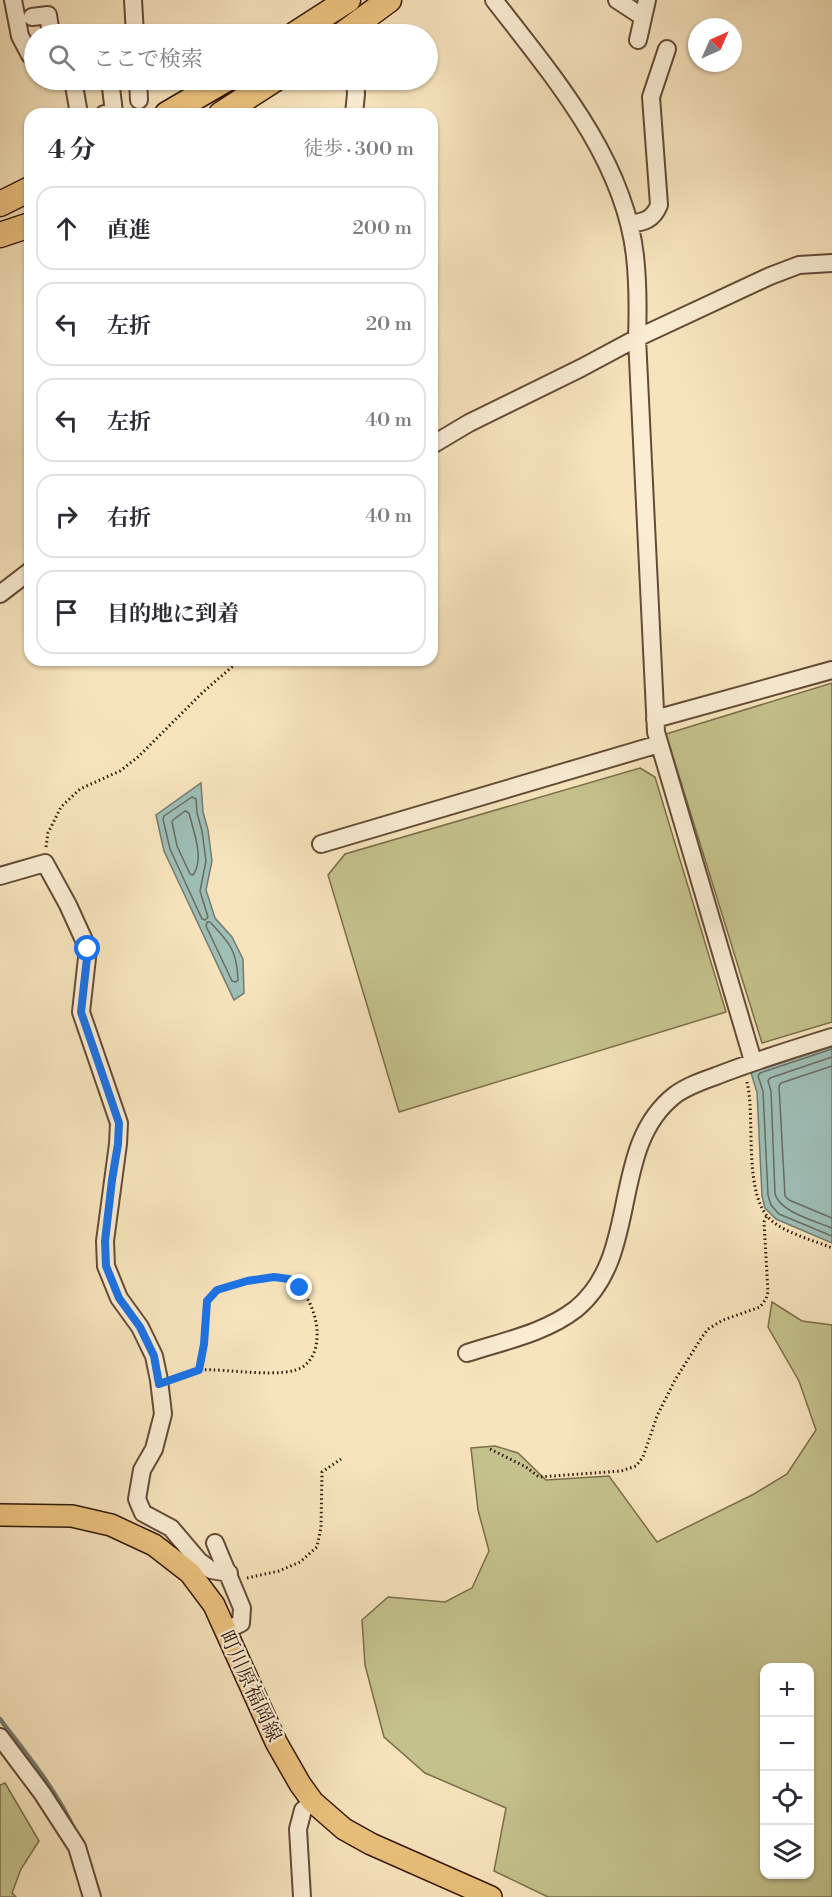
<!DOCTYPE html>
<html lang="ja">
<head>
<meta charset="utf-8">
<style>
	:root { --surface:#fff; --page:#f7f7f7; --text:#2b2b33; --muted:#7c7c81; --line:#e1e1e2 }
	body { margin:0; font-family:"Libre Bodoni","Noto Serif JP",serif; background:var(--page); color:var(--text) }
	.controls { position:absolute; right:18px; bottom:18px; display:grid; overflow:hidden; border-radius:12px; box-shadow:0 2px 4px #0004 }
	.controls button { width:54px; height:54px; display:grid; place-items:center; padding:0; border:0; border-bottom:2px solid var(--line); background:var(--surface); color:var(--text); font:30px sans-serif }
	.compass { position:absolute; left:688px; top:18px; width:54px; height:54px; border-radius:50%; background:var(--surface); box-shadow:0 2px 4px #0004; rotate:45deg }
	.stop { position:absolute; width:18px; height:18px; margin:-14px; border:4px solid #1a73e8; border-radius:50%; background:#fff }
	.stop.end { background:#1a73e8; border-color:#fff; box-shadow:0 2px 6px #0008 }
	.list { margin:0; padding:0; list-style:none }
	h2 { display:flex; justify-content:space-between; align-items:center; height:78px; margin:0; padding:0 24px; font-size:26px }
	h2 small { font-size:20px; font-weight:400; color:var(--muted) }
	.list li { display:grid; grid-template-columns:39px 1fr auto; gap:18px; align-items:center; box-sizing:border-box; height:84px; margin:0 12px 12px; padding:0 12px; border:2px solid var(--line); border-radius:18px }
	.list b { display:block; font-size:22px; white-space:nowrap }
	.list em { font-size:20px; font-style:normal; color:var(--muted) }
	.icon { flex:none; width:33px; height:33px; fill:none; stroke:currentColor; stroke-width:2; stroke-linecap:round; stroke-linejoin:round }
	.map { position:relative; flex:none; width:832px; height:1897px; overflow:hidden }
	.search { position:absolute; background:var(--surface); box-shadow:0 2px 4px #0004; left:24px; top:24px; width:414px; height:66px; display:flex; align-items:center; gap:15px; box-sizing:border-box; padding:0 21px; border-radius:33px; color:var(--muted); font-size:22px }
	.panel { position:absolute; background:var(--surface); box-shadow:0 2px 4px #0004; left:24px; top:108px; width:414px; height:558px; border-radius:18px }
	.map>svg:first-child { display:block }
</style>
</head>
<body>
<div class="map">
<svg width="832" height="1897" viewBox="0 0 832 1897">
	<rect width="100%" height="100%" fill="#f7e4bd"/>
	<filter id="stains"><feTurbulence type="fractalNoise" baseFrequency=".00333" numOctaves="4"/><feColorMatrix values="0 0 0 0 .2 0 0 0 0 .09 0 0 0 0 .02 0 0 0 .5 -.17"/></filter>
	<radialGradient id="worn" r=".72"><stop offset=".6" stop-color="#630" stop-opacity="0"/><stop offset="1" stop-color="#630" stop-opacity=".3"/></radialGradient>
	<path fill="#c4c28c" stroke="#7c6d4a" stroke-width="1.5" fill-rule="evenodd" d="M832 683V1022L762 1043 666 734Z
		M640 768 655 777 726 1012 399 1112 328 875 345 854Z
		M772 1302 802 1321 832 1325V1897H548L494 1871 506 1808 425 1773 384 1737 365 1665 362 1620 388 1597 445 1602 472 1588 489 1551 478 1510 471 1448 495 1446 518 1453 546 1480 609 1476 657 1542 754 1494 787 1474 816 1430 799 1381 768 1327ZM764 1668H810V1874H764Z
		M5 1783 39 1841 21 1869 12 1893 16 1897H0V1785Z"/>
	<path fill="#9ebeb6" stroke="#747c71" stroke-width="1.5" d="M201 783 203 812 208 830 212 861 206 890 215 918 232 937 243 959 244 993 234 1000 164 851 156 815Z
		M832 1043V1243L776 1219 765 1208 762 1196 757 1092 750 1070Z"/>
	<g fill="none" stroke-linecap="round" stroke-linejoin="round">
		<path stroke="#696b60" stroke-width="1.5" d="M192 797 196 799 197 813 202 831 206 861 200 891 208 917 205 920 202 919 170 849 163 819 164 816Z
			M185 811 189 813C193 830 205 859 193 875L190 874 177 846 172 822 173 820Z
			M207 922H210C230 943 237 951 238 980L236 982 232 981 206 926Z
			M832 1049 760 1073 758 1076 763 1091 768 1195 771 1205 779 1214 832 1236
			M832 1057 770 1078 768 1081 771 1091 775 1194C780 1212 815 1221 832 1228
			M832 1066 781 1083 779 1086 785 1196 789 1200 832 1218"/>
		<path stroke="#747c71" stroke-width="4.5" d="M0 1719C26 1754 56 1789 74 1829"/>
		<g stroke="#654b36" stroke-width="20">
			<path id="minor" d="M13 0 20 36 30 55H34
				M133 0 135 34
				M494 0C552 75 624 158 635 256 638 283 638 311 637 338L656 732 753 1061
				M617 0 643 17
				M32 17 48 15 51 34
				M638 40 647 0
				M73 80 79 114
				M138 80 139 100
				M104 114 114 112 110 80
				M354 114 356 94 355 80
				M629 224C644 222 653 220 659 205L651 97 667 49
				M432 445 469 423 581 368 637 338 770 276 799 265 832 263
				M0 594 30 571
				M655 719 832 670
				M321 844 659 744
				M0 876 45 863 68 905 88 949 81 1012 119 1123 118 1144 105 1241 106 1266 119 1298 140 1327 154 1356 159 1380 163 1414 154 1449 142 1470 137 1499 143 1513 171 1528 199 1561 190 1573
				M467 1353C504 1341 545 1333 576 1309 642 1255 608 1147 675 1095 687 1086 702 1081 716 1076 754 1061 793 1049 832 1037
				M215 1543 242 1608 241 1623 225 1631
				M199 1561 211 1570 229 1573
				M0 1737 42 1793 77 1847 92 1897
				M302 1897 298 1829 303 1810 313 1802"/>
		</g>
		<g stroke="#341809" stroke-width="24">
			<path id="major" d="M0 1515 72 1516 111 1525 154 1545 190 1573 214 1605 276 1742 300 1784 313 1802 344 1829 371 1844 491 1897"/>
		</g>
		<g stroke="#341809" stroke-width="27">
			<path id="highway" d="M295 34 348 0
				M343 34 389 0
				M167 114 225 80
				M221 114 274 80
				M0 204 30 189
				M0 235 30 225"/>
		</g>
		<path stroke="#341809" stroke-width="3" stroke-dasharray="1.5 3" stroke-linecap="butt" d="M46 847 48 833 61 807 80 789 120 771 138 757 203 692 240 660
			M747 1082C756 1119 742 1196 772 1221 788 1234 813 1240 832 1248
			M175 1379C183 1376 192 1371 201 1370 225 1368 286 1380 304 1366 329 1347 315 1294 290 1280 274 1271 212 1284 207 1302 203 1315 206 1331 204 1343 203 1352 200 1361 199 1370
			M490 1449 526 1467 539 1477 621 1471 636 1466 643 1457 657 1416 675 1380 702 1337 708 1329 723 1320 760 1307 766 1299 768 1292 764 1222 767 1215
			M247 1578 279 1571 300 1562 317 1547 321 1527 322 1472 341 1459"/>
		<use href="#minor" stroke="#faedd4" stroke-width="16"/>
		<use href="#major" stroke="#ecc27e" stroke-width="21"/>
		<use href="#highway" stroke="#ecc27e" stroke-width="24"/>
	</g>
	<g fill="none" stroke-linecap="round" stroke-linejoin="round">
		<path stroke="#1a73e8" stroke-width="8" d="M88 949 81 1012 119 1123 118 1144 112 1180 105 1241 106 1266 119 1298 140 1327 154 1356 159 1384 199 1370 204 1344 207 1301 217 1290 247 1281 274 1277 289 1279 300 1288"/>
	</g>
	<g text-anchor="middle" stroke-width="4.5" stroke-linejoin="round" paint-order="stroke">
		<g font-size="20" fill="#341809" stroke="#faedd4">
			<text transform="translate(251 1686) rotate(65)" y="7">町川原福岡線</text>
		</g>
	</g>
	<rect width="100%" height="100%" filter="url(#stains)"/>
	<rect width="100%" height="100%" fill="url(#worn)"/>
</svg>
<div class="controls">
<button>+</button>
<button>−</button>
<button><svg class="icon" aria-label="locate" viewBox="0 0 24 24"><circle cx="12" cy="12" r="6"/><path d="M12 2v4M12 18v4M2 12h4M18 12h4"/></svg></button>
<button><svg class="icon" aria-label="layers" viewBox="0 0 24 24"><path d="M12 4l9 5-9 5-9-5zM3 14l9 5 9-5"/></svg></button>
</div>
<svg class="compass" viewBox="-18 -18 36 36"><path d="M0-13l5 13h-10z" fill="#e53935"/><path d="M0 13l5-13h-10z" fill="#7c7c81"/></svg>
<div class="stop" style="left:88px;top:949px"></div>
<div class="stop end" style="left:300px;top:1288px"></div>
<div class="search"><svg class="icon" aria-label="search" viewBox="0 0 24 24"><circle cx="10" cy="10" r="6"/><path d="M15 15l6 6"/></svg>ここで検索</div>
<section class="panel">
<h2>4 分<small>徒歩 · 300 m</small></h2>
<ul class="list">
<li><svg class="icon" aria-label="ahead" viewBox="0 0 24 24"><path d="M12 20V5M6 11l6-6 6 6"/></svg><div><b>直進</b></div><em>200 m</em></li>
<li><svg class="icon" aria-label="left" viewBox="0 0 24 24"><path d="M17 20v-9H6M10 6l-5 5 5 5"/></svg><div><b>左折</b></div><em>20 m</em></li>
<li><svg class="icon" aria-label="left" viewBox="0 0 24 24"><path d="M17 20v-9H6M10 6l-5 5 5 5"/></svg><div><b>左折</b></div><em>40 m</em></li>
<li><svg class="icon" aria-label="right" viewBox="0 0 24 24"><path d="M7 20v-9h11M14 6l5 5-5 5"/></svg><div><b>右折</b></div><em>40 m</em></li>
<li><svg class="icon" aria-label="arrive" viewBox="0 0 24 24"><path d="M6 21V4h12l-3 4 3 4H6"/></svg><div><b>目的地に到着</b></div></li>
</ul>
</section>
</div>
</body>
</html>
